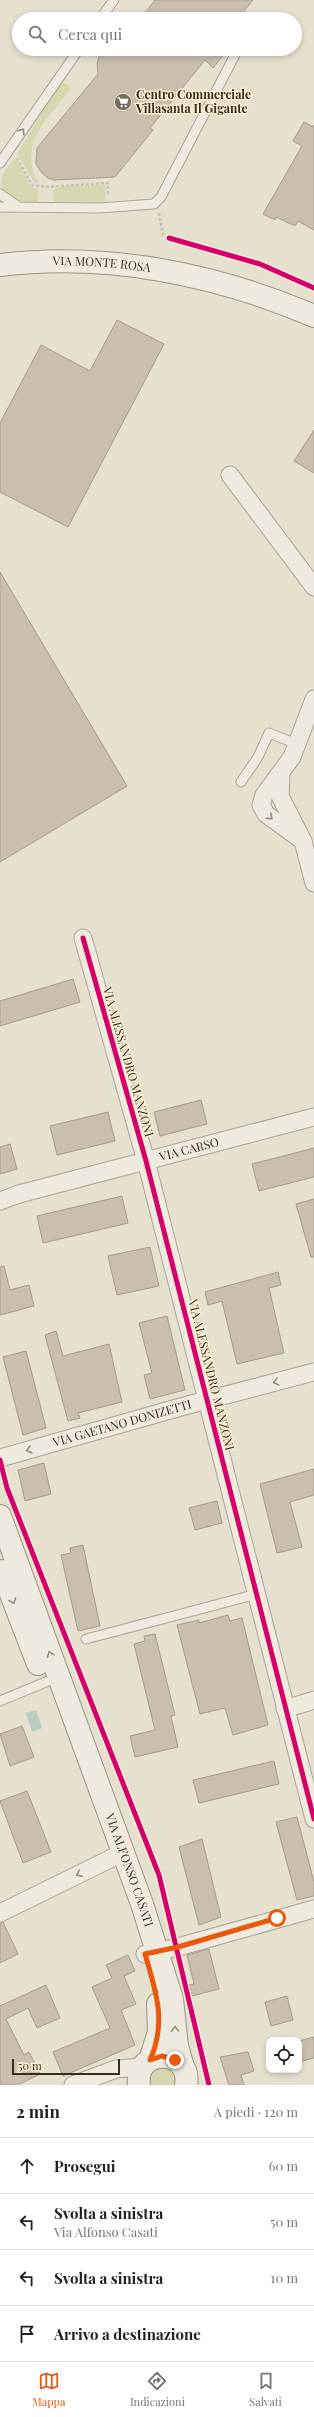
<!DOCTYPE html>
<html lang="it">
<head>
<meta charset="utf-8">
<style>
	:root { --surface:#fff; --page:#f6f6f6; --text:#202124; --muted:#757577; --line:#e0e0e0; --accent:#ea580c }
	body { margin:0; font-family:"Playfair Display",serif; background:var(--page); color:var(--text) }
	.controls { position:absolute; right:12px; bottom:12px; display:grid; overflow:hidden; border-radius:8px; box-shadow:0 2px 6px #0003 }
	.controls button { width:36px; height:36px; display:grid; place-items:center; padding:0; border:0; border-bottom:1px solid var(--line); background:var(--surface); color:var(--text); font:20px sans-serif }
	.scale { position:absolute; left:12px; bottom:10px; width:108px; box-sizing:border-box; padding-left:4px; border:2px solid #3b2d1e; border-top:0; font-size:11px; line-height:14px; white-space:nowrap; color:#3b2d1e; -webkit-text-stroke:3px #f7eed4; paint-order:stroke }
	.stop { position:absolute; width:12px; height:12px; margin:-9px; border:3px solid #ea580c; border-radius:50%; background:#fff }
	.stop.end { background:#ea580c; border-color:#fff; box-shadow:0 1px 4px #0008 }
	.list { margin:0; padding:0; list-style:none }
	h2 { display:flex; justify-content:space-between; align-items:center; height:52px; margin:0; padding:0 16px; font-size:17px }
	h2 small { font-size:13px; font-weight:400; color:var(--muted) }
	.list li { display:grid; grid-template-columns:26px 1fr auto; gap:12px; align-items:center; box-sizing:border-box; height:56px; padding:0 16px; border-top:1px solid var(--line) }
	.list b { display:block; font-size:15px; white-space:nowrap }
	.list p { margin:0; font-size:13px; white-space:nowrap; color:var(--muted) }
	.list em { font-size:13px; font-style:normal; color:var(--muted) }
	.icon { flex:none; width:22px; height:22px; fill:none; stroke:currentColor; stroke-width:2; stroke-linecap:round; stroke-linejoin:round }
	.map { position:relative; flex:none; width:314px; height:2085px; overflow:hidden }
	.search { position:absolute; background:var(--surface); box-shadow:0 2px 6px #0003; left:12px; right:12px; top:12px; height:44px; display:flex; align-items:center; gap:10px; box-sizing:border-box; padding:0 14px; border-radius:22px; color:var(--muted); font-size:15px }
	.sheet { height:276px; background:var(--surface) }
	nav { display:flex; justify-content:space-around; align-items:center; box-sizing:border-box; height:56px; border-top:1px solid var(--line); background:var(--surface); font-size:11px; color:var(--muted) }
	nav a { display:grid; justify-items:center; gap:2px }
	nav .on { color:var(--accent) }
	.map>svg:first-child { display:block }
</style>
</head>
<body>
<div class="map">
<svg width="314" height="2085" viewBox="0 0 314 2085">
	<rect width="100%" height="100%" fill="#e6e0ce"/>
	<path fill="#d6d7b0" d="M63 83 69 85 70 90C46 121 18 143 38 183H35L17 154 59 85Z
		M14 159 18 162 31 187 39 190 38 202C21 203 11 201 1 186L3 174Z
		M105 185V202H54L53 190 65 186Z
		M166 2067 175 2076V2085H149L148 2077 153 2069Z"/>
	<path fill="#b9ccc1" d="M36 1710 42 1728 32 1732 26 1713Z"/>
	<path fill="#cabeaf" stroke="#a79b8d" d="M155 0H253L238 19H140Z
		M101 49H228L213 68 205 60 150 128 153 130 115 177 54 180 48 178 42 173 36 164 37 148 98 74 97 64Z
		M304 122 313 127 314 125V230L298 221 295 226 276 217 275 220 263 214 302 146 293 141Z
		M117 320 164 344 68 527 0 492V423L41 345 90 371Z
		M314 430V473L294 461Z
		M0 572 127 786 0 862Z
		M73 979 80 1002 0 1026V1001Z
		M201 1100 207 1124 160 1136 154 1112Z
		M108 1112 115 1141 57 1155 50 1126Z
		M10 1144 17 1169 0 1174V1147Z
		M314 1148V1177L259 1191 252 1164Z
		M122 1196 128 1223 43 1243 37 1216Z
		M314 1199V1257H311L296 1204Z
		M150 1247 159 1286 117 1295 108 1256Z
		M4 1266 10 1290 29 1285 34 1306 0 1315V1267Z
		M278 1272 281 1285 269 1288 284 1353 237 1364 222 1301 208 1305 205 1292Z
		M167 1316 185 1390 150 1399 144 1375 152 1373 139 1323Z
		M56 1331 63 1356 109 1344 122 1402 78 1413 80 1418 68 1421 45 1335Z
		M26 1351 46 1428 23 1435 3 1357Z
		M44 1463 51 1494 25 1501 18 1470Z
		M314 1469V1495L290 1502 302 1547 277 1553 260 1484Z
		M217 1501 222 1523 195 1530 189 1508Z
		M83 1545 100 1626 78 1631 61 1555 71 1553 70 1548Z
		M228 1615 230 1621 242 1618 268 1725 233 1735 225 1708 200 1714 177 1625 199 1620V1623Z
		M155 1634 175 1715 171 1716 178 1747 135 1757 130 1736 155 1730 134 1644 145 1641 144 1636Z
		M22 1726 34 1757 10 1766 0 1734Z
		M274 1761 279 1784 199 1803 193 1780Z
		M27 1791 51 1852 23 1863 0 1801Z
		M297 1817 314 1882V1896L297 1900 276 1822Z
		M202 1839 221 1917 199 1925 179 1847Z
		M3 1922 18 1954 0 1963V1923Z
		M209 1949 219 1989 192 1996 189 1985 194 1984 187 1955Z
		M128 1955 135 1971 124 1976 136 2004 121 2010 135 2045 63 2076 53 2052 110 2028 92 1987 112 1978 106 1965Z
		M46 1985 60 2018 37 2028 28 2008 6 2019 24 2055 29 2052 40 2074 18 2085H0V2006Z
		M287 1996 293 2020 271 2026 265 2002Z
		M314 2037V2058L299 2062V2041Z
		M248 2052 254 2071 241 2075 244 2085H229L220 2057Z"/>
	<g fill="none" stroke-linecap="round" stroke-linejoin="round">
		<g stroke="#aba497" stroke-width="11">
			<path id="lane" d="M100 19 114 0
				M0 163 79 49
				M0 194 16 205
				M0 207 99 208 154 204 161 197 238 49
				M241 782 258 757 269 733 297 744
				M86 1639 257 1594
				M0 1701 58 1677"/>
		</g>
		<g stroke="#aba497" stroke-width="19">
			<g id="street">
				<path d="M230 475 314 587"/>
				<path d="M281 774 280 796 303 841 314 883"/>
				<path d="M303 841 266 814 261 805 264 795 292 757 314 699"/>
				<path d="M83 938 146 1161 314 1819"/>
				<path id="s1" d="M0 1201 19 1194 314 1117"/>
				<path id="s2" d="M0 1458 188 1405 314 1372"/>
				<path d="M285 1709 314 1700"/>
				<path d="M0 1913 114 1857"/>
				<path d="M145 1954 178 1947 314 1909"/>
				<path d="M73 2085 116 2069 143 2067"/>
			</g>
		</g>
		<g stroke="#9b9487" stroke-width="24">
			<g id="secondary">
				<path id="s3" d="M0 265C107 252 216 274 314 316"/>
				<path id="s4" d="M0 1516 142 1904 172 1999 177 2046 183 2067"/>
				<path d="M2 1571 38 1664"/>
				<path d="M150 2060 159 2032 158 2004"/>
				<path d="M139 2085C134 2046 193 2049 186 2085"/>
			</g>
		</g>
		<path stroke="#c7c1b6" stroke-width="2.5" stroke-dasharray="3 2" stroke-linecap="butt" d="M17 158 32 185 46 187 108 183V196
			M159 213 163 235 169 238"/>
		<use href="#lane" stroke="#eeeae0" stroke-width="9"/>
		<use href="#street" stroke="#eeeae0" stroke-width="17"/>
		<use href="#secondary" stroke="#eeeae0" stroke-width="22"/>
		<g stroke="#f7eed4" stroke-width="8">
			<path id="cycleway" d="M169 238 260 264 314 288
				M83 938 146 1161 314 1819
				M0 1460 7 1488 159 1875 209 2085"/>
		</g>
		<use href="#cycleway" stroke="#d6006c" stroke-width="5"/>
	</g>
	<defs><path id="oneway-chevron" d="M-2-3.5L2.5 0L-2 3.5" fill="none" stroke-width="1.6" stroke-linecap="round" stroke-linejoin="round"/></defs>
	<g stroke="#948c7f">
		<use href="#oneway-chevron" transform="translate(22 131) rotate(-56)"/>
		<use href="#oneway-chevron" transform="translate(270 817) rotate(40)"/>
		<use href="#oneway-chevron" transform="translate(276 1382) rotate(166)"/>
		<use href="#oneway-chevron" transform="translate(29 1450) rotate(164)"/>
		<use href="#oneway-chevron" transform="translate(13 1601) rotate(70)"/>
		<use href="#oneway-chevron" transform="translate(50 1654) rotate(-111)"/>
		<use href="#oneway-chevron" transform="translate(79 1874) rotate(154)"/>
		<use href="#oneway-chevron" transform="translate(175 2029) rotate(-91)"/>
	</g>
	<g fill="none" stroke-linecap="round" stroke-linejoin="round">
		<path stroke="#ea580c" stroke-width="5" d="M175 2060 162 2056 150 2060C167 2022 156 1992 145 1954L178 1947 277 1918"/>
	</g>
	<defs>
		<g id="supermarket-disc" transform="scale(0.9)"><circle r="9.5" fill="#776c5c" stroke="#f7eed4"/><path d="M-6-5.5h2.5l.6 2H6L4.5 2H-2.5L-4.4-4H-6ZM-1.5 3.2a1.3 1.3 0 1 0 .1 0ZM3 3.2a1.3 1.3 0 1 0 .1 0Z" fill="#fff"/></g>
	</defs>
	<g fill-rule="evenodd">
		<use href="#supermarket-disc" x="123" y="102"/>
	</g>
	<g text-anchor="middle" stroke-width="3" stroke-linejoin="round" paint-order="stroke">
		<g font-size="12" font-weight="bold" fill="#3b2d1e" stroke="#f7eed4" text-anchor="start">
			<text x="136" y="99">Centro Commerciale<tspan x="136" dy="14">Villasanta Il Gigante</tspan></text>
		</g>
		<g font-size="12" fill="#3b2d1e" stroke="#f7eed4">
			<text dy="4" stroke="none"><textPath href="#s3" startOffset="102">VIA MONTE ROSA</textPath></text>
			<text transform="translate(128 1062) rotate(74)" y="4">VIA ALESSANDRO MANZONI</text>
			<text dy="4" stroke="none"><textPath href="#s1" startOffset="196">VIA CARSO</textPath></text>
			<text transform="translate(211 1375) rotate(76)" y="4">VIA ALESSANDRO MANZONI</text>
			<text dy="4" stroke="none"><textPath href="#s2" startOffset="127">VIA GAETANO DONIZETTI</textPath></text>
			<text dy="4" stroke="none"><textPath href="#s4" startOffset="377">VIA ALFONSO CASATI</textPath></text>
		</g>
	</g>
</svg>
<div class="controls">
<button><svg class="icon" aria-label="locate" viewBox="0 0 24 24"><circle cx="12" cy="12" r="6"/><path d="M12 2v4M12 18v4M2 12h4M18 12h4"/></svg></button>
</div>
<div class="scale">50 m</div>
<div class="stop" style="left:277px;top:1918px"></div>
<div class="stop end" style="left:175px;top:2060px"></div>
<div class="search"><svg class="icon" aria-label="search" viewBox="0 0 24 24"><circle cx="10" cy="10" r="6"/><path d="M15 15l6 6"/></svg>Cerca qui</div>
</div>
<section class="sheet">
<h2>2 min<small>A piedi · 120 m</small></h2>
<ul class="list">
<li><svg class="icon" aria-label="ahead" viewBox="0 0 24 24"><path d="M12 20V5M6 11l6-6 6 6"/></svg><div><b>Prosegui</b></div><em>60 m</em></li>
<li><svg class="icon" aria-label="left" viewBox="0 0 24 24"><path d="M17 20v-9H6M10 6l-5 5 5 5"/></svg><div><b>Svolta a sinistra</b><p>Via Alfonso Casati</p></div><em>50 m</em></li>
<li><svg class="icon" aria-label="left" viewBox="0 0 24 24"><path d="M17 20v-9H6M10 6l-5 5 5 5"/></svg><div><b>Svolta a sinistra</b></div><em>10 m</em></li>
<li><svg class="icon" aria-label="arrive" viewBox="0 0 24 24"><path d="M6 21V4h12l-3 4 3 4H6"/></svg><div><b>Arrivo a destinazione</b></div></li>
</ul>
</section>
<nav>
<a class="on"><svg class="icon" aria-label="map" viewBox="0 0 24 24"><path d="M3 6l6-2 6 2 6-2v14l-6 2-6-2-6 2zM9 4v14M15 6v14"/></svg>Mappa</a>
<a><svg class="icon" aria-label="directions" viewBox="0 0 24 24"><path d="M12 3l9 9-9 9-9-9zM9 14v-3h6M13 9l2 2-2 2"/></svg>Indicazioni</a>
<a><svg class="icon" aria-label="saved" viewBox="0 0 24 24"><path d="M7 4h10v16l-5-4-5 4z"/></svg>Salvati</a>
</nav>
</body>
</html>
